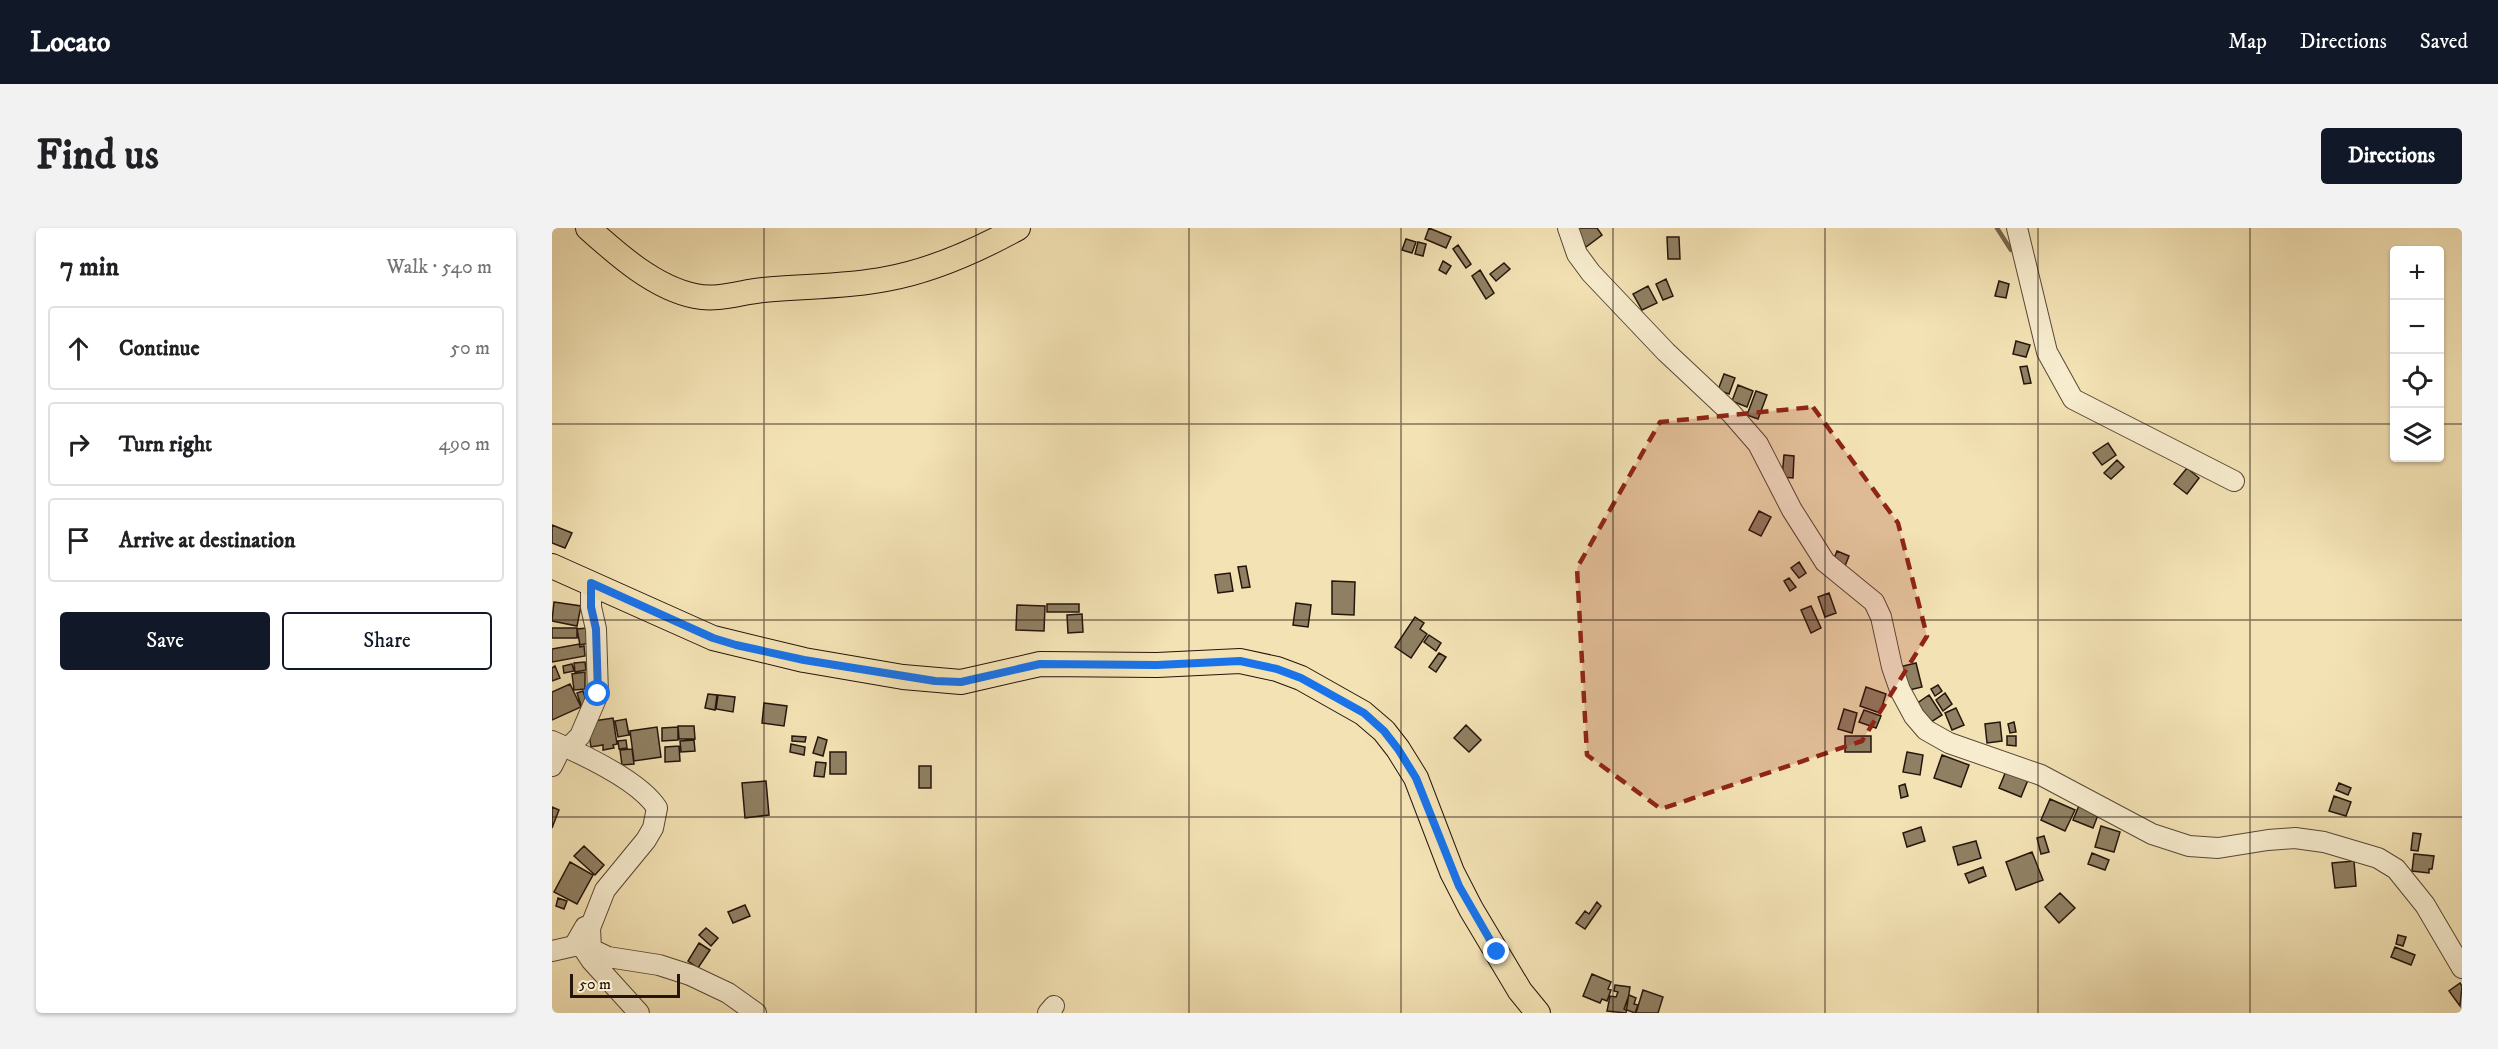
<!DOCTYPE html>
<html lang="en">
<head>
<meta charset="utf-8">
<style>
	:root { --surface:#fff; --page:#f2f2f2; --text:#202124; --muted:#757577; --line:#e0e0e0; --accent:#111827 }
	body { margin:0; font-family:"IM FELL DW Pica",serif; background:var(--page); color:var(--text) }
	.controls { position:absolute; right:18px; top:18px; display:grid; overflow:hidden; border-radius:6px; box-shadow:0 2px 4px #0004 }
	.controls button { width:54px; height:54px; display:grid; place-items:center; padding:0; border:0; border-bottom:2px solid var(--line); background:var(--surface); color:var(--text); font:30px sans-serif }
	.scale { position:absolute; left:18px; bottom:15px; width:110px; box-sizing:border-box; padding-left:6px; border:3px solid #25150c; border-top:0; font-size:16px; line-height:21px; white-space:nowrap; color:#25150c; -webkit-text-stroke:4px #f7ecce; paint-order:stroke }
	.stop { position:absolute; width:18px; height:18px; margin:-14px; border:4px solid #1a73e8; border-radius:50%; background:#fff }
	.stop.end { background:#1a73e8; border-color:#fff; box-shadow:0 2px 6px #0008 }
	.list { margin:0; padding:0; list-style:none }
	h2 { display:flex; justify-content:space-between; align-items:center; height:78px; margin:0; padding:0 24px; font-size:26px }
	h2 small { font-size:20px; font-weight:400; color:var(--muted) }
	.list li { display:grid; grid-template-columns:39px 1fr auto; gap:18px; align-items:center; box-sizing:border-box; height:84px; margin:0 12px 12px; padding:0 12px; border:2px solid var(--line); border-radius:6px }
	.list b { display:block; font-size:22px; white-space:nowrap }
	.list em { font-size:20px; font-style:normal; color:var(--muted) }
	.actions { display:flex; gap:12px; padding:18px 24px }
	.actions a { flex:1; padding:14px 0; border:2px solid var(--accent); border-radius:6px; text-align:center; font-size:21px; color:var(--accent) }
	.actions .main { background:var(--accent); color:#fff }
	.icon { flex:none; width:33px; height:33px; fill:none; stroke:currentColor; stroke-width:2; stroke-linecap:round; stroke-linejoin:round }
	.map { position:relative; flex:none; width:1910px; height:785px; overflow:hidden; border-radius:6px }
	header { display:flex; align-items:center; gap:36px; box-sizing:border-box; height:84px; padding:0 30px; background:var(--accent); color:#fff }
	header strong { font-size:28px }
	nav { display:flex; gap:33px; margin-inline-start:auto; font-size:21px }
	.intro { display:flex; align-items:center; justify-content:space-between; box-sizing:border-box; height:144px; padding:0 36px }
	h1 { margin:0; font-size:42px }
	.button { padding:15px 27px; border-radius:6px; background:var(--accent); color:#fff; font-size:21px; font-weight:700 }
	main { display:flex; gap:36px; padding:0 36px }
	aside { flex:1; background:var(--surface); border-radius:6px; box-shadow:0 2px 4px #0004 }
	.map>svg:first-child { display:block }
</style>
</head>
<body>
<header>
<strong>Locato</strong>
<nav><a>Map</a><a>Directions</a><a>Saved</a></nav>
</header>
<div class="intro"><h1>Find us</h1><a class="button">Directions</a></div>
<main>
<aside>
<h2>7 min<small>Walk · 540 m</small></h2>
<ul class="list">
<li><svg class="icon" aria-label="ahead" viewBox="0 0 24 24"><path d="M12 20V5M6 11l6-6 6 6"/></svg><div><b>Continue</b></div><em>50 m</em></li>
<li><svg class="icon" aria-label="right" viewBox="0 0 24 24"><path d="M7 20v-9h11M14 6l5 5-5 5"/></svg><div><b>Turn right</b></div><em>490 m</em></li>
<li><svg class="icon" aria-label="arrive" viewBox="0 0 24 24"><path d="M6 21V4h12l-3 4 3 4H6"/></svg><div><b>Arrive at destination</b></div></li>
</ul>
<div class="actions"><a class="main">Save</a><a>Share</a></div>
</aside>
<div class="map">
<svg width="1910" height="785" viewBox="0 0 1910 785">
	<rect width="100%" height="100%" fill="#f3e2b4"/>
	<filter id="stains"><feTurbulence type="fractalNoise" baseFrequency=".00333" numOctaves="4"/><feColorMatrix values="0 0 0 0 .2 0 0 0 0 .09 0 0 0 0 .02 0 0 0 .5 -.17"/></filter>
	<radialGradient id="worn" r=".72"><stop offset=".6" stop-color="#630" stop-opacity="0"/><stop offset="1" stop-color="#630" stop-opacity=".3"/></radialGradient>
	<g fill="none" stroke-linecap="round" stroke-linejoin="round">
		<path stroke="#77664f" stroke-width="4.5" d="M1445 0 1459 22"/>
	</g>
	<path fill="#908063" stroke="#25150c" stroke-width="1.5" d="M877 0 899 9 894 20 873 11Z
		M1022 0H1045L1050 7 1034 19 1021 1Z
		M1115 9H1127L1128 31H1116Z
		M854 11 864 14 860 25 850 22Z
		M866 14 874 16 871 28 863 26Z
		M906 17 919 36 914 40 901 21Z
		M891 33 899 38 894 46 887 42Z
		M952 35 958 41 944 53 938 46Z
		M928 42 942 65 934 71 920 48Z
		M1114 51 1121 68 1111 72 1104 56Z
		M1447 53 1457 56 1454 70 1443 68Z
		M1096 58 1105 75 1090 82 1081 66Z
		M1464 113 1478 117 1474 129 1461 126Z
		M1475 138 1479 155 1472 156 1468 139Z
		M1172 146 1183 150 1177 166 1166 162Z
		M1186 157 1201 163 1195 179 1180 173Z
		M1204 163 1215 167 1206 191 1195 187Z
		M1556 215 1564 227 1550 237 1541 225Z
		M1232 227 1242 228 1241 250 1230 249Z
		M1565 232 1572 239 1559 251 1552 245Z
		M1635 240 1647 250 1635 266 1622 256Z
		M1207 283 1219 289 1209 308 1197 302Z
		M0 297 20 305 13 320 0 315Z
		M1285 323 1297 328 1293 338 1281 333Z
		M1247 334 1254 345 1247 350 1239 340Z
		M694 338 698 359 690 360 686 339Z
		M678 345 681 363 666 365 663 347Z
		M1237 350 1244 359 1238 363 1232 353Z
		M780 353 803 354 802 387 780 386Z
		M1277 365 1284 385 1273 389 1266 369Z
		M2 374 29 378 25 398 0 393Z
		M744 375 759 377 756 399 741 397Z
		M495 376H527V384H495Z
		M465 377 493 378 492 403 464 402Z
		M1259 378 1269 400 1259 405 1249 382Z
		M530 386 531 404 516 405 515 387Z
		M863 389 872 395 868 401 875 406 859 430 843 419Z
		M0 400H25V410H0Z
		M35 400 37 415 28 417 25 401Z
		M877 407 889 415 884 423 872 414Z
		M27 416 28 419 32 418 33 428 0 434V421Z
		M887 425 894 429 884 444 877 439Z
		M33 434 34 442 23 444 22 435Z
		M1364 435 1370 459 1353 463 1347 439Z
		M20 436 22 443 12 445 11 438Z
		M3 438 8 450 0 453V440Z
		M33 444V461L22 462 20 446Z
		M18 456 29 479 0 492V464Z
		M1386 457 1390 463 1383 468 1379 461Z
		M1314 459 1334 466 1328 485 1308 478Z
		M31 463 36 478 30 480 25 465Z
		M1393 465 1400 476 1391 483 1384 472Z
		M156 466 165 467 163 482 153 480Z
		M166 467 183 469 181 484 164 481Z
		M1377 467 1390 487 1376 496 1364 476Z
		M212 475 235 478 232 498 210 495Z
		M1404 480 1412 497 1400 502 1393 485Z
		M1292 481 1305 485 1300 505 1286 501Z
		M1312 482 1329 488 1324 500 1307 494Z
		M61 490 65 516 61 517 62 520 51 522V517L39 519 35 494Z
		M74 491 77 507 66 509 63 493Z
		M1448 494 1450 513 1435 515 1433 496Z
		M1462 494 1464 504 1458 505 1456 496Z
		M914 497 929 512 917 524 902 510Z
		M126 498H142L143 511H127Z
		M105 499 109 529 82 533 78 503Z
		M126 499V512L110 513V500Z
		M240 508 254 509 253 514 240 513Z
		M1293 508H1319V524H1293Z
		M1455 508H1464V518L1455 517Z
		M266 509 275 512 271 528 261 525Z
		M74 512 75 520 67 521 66 513Z
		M142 512 143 523 129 524 128 513Z
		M239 516 253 519 252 527 238 524Z
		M127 518 128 533 113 534V519Z
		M80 521 82 536 70 537 68 522Z
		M278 524H294V546H278Z
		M1355 524 1371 527 1368 547 1351 544Z
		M1390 527 1417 537 1409 559 1382 550Z
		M264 534 274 535 272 549 262 548Z
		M367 538H379V560H367Z
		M1454 543 1476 552 1469 569 1447 560Z
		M214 553 217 587 193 590 190 555Z
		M1787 555 1799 560 1796 567 1784 562Z
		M1353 556 1356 568 1349 570 1347 558Z
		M1782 568 1799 574 1794 588 1777 583Z
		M1498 571 1523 582 1513 603 1489 592Z
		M1528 575 1548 582 1541 600 1521 592Z
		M0 579 7 582 0 600Z
		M1549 598 1568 604 1562 624 1543 619Z
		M1369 599 1373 613 1355 619 1351 605Z
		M1861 605 1869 606 1866 623 1859 622Z
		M1492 608 1497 624 1489 626 1485 610Z
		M1424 613 1429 630 1406 637 1401 619Z
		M32 618 52 637 43 647 22 628Z
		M1480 624 1491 652 1464 662 1454 634Z
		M1540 625 1557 632 1553 642 1536 636Z
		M1862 626 1882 628 1880 641H1877V645L1860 643Z
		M1802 633 1804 658 1783 660 1780 635Z
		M18 634 41 647 25 676 2 664Z
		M1431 639 1434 648 1417 655 1413 646Z
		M1508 665 1523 680 1507 695 1493 679Z
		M6 670 15 673 12 681 4 678Z
		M1045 674 1049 678 1033 701 1024 695 1033 683 1037 686Z
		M193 677 198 688 181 695 176 684Z
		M154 700 166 710 159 718 147 707Z
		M1846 707 1854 709 1851 718 1844 716Z
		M147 715 158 722 146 740 136 733Z
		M1843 719 1863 727 1859 737 1839 729Z
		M1040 746 1059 754 1056 761 1059 762 1055 773 1050 771 1048 775 1031 768Z
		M1908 755 1910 758 1908 778 1897 763Z
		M1063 757 1078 759 1074 785 1055 783 1058 768 1064 769 1066 764 1062 763Z
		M1091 762 1111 769 1106 785H1084Z
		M1077 767 1084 770 1082 776 1086 777 1083 785 1072 781Z"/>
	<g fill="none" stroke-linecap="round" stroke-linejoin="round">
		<g stroke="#584836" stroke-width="22">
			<path id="minor" d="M1016 0 1025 26 1039 45 1114 124 1179 185 1206 216 1240 282 1273 334 1322 374 1329 389 1340 439 1348 462 1362 488 1374 502 1397 515 1489 547 1600 606 1637 618 1666 620 1716 612 1743 610 1772 614 1826 630 1844 641 1873 677 1910 740
				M1465 0 1495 124 1521 171 1682 253
				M0 513C30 526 87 552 105 580L101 600 94 612 53 662 38 700 39 721 56 729 107 737 138 747 176 765 204 785
				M0 538 8 522 19 517 28 508 46 466 44 401 39 379V355
				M31 720 39 732 87 785
				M0 723 22 718 33 699
				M496 785 502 778"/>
		</g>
		<g stroke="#25150c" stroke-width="26">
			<path id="major" d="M36 0C66 27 103 60 143 68 166 73 189 64 211 62 252 58 294 59 334 51 379 43 426 22 466 0
				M0 338 161 410 252 432 351 449 409 454 488 436 605 437 688 433 725 441 749 450 811 485 832 503 846 521 864 550 900 644 919 681 968 763 986 785"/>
		</g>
		<use href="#minor" stroke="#f7ecce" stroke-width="20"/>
		<use href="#major" stroke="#f3e2b4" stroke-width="24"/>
	</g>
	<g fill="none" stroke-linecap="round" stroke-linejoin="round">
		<path stroke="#1a73e8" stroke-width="8" d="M46 466 44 401 39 379V355L161 410 184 417 252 432 383 453 409 454 488 436 605 437 688 433 725 441 749 450 812 485 832 503 846 521 864 550 907 658 945 724"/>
	</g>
	<path fill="#8f2418" fill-opacity="0.2" stroke="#8f2418" stroke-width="4.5" stroke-dasharray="12 8" stroke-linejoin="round" d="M1261 179 1346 295 1375 408 1310 513 1109 581 1035 527 1025 340 1108 194Z"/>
	<path fill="none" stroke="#25150c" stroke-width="1.5" stroke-opacity="0.55" d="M212 0V785M424 0V785M637 0V785M849 0V785M1061 0V785M1273 0V785M1486 0V785M1698 0V785M0 196H1842M1888 196H1910M0 392H1910M0 589H1910"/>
	<rect width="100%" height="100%" filter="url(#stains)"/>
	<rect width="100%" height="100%" fill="url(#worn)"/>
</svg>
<div class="controls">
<button>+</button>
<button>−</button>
<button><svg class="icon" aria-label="locate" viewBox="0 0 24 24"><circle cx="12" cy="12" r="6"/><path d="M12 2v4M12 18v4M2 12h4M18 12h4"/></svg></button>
<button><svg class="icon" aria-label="layers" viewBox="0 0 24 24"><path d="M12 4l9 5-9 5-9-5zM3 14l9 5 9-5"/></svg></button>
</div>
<div class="scale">50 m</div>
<div class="stop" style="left:46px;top:466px"></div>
<div class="stop end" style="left:945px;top:724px"></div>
</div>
</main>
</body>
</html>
